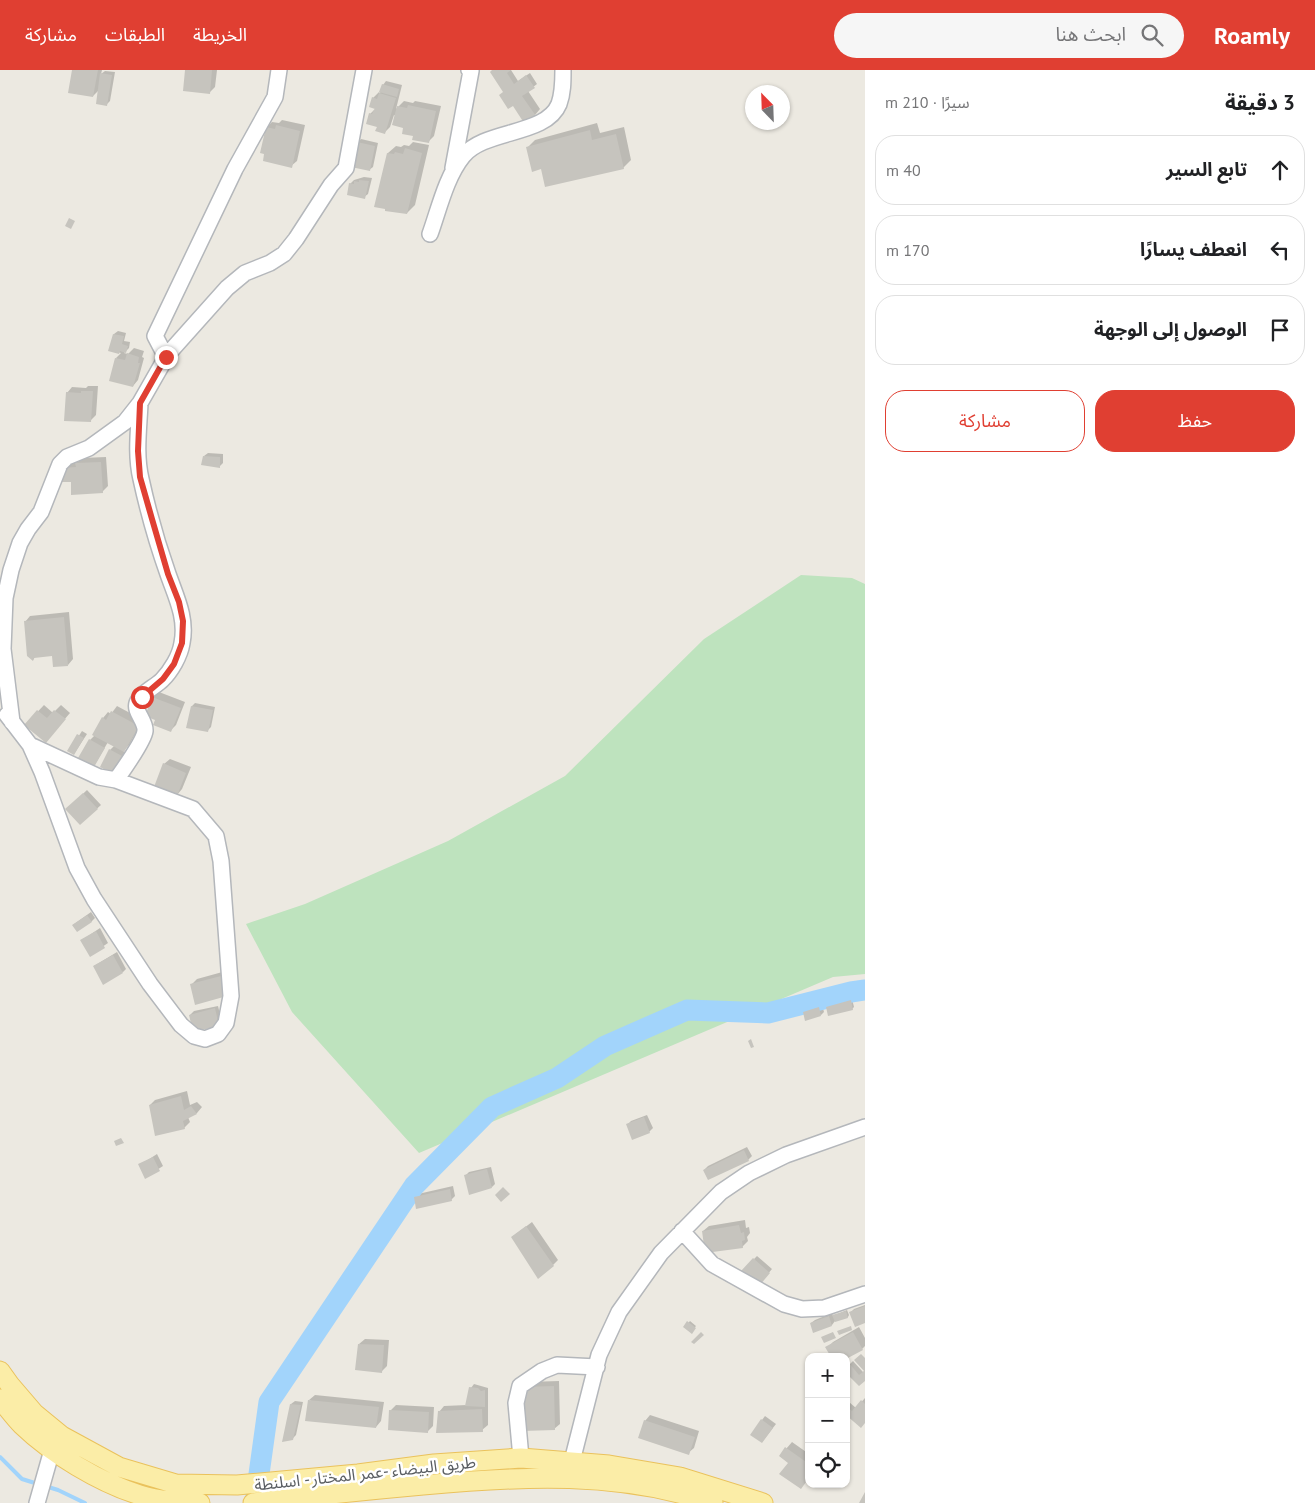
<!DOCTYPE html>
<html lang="ar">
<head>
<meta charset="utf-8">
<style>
	:root { --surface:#fff; --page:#f6f6f6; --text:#202124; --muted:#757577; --line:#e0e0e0; --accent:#e03f32 }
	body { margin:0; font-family:"PT Sans","Noto Sans Arabic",sans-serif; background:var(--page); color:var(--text); direction:rtl }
	.controls { position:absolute; right:15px; bottom:15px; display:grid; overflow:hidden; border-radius:10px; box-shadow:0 1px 4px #0004 }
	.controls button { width:45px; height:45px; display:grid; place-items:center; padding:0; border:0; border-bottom:1px solid var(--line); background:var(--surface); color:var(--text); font:25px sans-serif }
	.compass { position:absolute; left:745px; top:15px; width:45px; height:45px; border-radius:50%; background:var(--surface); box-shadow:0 1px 4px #0004; rotate:337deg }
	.stop { position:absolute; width:15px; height:15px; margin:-11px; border:4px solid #e03f32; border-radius:50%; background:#fff }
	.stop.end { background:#e03f32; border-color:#fff; box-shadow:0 1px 5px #0008 }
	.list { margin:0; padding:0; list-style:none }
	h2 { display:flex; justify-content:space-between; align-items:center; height:65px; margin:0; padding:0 20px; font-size:21px }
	h2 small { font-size:16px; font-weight:400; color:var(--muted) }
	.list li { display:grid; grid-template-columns:32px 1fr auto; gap:15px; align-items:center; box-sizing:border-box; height:70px; margin:0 10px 10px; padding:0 10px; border:1px solid var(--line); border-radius:20px }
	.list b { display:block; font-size:19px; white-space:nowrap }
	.list em { font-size:16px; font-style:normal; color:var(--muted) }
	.actions { display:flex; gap:10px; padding:15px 20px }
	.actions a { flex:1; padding:11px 0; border:1px solid var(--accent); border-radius:20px; text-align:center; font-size:18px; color:var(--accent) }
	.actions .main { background:var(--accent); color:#fff }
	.icon { flex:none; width:28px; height:28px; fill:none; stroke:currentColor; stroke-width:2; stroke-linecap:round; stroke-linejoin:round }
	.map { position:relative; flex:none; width:865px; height:1433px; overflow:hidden; direction:ltr }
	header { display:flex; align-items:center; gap:30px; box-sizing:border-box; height:70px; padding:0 25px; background:var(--accent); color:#fff }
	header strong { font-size:24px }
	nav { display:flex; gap:28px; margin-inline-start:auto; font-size:18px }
	.search { width:350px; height:45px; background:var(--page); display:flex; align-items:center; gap:12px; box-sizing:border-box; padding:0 18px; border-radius:28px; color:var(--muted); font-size:19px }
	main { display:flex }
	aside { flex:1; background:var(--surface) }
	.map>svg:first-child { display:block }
</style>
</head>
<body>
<header>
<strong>Roamly</strong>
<div class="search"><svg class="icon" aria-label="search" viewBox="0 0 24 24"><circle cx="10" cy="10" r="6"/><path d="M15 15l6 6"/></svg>ابحث هنا</div>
<nav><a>الخريطة</a><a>الطبقات</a><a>مشاركة</a></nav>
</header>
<main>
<aside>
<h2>3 دقيقة<small>سيرًا · 210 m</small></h2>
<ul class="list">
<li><svg class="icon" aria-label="ahead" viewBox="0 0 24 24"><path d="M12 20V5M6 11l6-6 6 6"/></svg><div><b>تابع السير</b></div><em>40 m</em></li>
<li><svg class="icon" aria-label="left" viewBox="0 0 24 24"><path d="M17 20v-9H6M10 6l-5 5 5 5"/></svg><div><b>انعطف يسارًا</b></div><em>170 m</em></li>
<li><svg class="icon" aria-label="arrive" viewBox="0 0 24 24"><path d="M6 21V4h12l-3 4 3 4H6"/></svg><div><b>الوصول إلى الوجهة</b></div></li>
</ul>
<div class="actions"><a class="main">حفظ</a><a>مشاركة</a></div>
</aside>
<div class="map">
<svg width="865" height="1433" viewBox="0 0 865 1433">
	<rect width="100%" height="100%" fill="#ece9e1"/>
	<path fill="#bee3be" d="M801 505 852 508 865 514V904L833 907 419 1083 292 942 246 854 305 834 448 771 565 706 704 569Z"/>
	<path fill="#0003" d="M74 0H102L101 4 105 1 115 2 110 31 107 34 99 20 93 26Z
		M186 0H217L215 17 209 23Z
		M493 0H511L518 11 530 3 537 14 528 21 540 39 535 45 504 22Z
		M386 11 402 15 396 39 404 31 413 33 415 31 441 36 434 66 428 72 415 65 405 57 396 46 394 45 390 57 385 62 378 56 370 44 376 38 373 28 379 22 380 23 383 15Z
		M282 50 305 55 297 91 291 96 261 82 267 57 272 52 279 53Z
		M597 53 600 63 624 57 631 90 623 98 542 97 527 78 535 70Z
		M361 69 378 73 373 97 369 100 358 73Z
		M413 72 429 75 415 135 407 143 376 136 388 83 396 76 401 77 404 75 409 76Z
		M364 107 372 108 368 124 364 127 350 114 354 110Z
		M118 261 126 263 124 271 130 272 129 278 124 283 128 284 134 278 144 281 142 287 144 288 138 310 133 316 116 288 121 283 110 280 114 264Z
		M88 316H98L96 345 91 350 67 323 72 317 86 318Z
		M208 383 223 384V393L219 397 204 386Z
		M106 387 108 416 102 422 72 410 63 411 68 393 78 392 82 388Z
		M69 542 73 589 68 595 53 585 35 587 33 590 25 552 30 546Z
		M159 622 185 632 176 655 171 660 157 649 153 628Z
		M195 633 215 637 211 657 207 661 187 657 192 636Z
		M44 635 53 643 61 635 70 643 51 665 26 654Z
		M117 636 143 650 129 675 123 681 125 682 116 699 101 696 110 680 114 676 108 672 94 696 90 670 95 665 103 648 108 642 111 644Z
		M82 661 87 664 74 684 69 681Z
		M170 689 191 697 182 719 177 725 164 694Z
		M87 720 101 735 80 754 67 739Z
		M91 842 95 848 91 852 73 855Z
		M100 858 108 873 90 885 82 870Z
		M117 882 126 899 123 902 94 896Z
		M226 901V925L191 915 197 909Z
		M852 929 854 937 852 939 827 937Z
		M822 935 824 942 821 945 804 942 808 939Z
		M218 936 222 952 218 955 190 945 194 941Z
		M187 1021 190 1035 197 1032 202 1037 197 1043 188 1047 190 1052 184 1058 150 1035 155 1030Z
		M647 1045 653 1058 649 1062 628 1054 631 1051Z
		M747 1077 752 1086 748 1090 704 1100 708 1096Z
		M157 1084 163 1096 146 1107 140 1095Z
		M491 1097 495 1114 492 1117 465 1106 469 1102Z
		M453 1116 455 1126 451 1130 415 1127 418 1124Z
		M745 1150 746 1158 749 1157 750 1163 747 1167 748 1171 742 1177 703 1161 709 1156Z
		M532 1152 558 1190 553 1195 512 1167Z
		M757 1186 772 1199 762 1211 754 1189Z
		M865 1235V1252L851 1242 854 1239Z
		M847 1240 849 1245 848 1247 835 1251 832 1255 811 1253 815 1250 832 1243 833 1246Z
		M690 1251 696 1256 691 1262 685 1257Z
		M859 1257 865 1268V1276L862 1279 846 1287 827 1278 833 1272Z
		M365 1269 389 1270 387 1296 382 1301 359 1274Z
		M853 1291 863 1302 865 1301V1309L846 1301V1292L849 1295Z
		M559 1311 560 1354 554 1359 527 1312Z
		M474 1314 488 1318V1355L482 1360 439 1342 444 1336 467 1335 471 1318Z
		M315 1325 384 1332 381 1351 376 1357 309 1330Z
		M865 1328V1352L846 1343V1335L849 1332 856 1338Z
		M295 1331 303 1332 296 1365 293 1368 291 1334Z
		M396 1335 434 1337 433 1356 427 1362 390 1341Z
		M650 1345 699 1361 694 1378 688 1383 645 1351Z
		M765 1346 776 1354 762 1372V1350Z
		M792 1372 809 1384V1408L780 1386Z"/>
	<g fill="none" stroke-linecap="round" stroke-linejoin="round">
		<path stroke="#a2d4fb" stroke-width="4" d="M0 1387 22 1409 38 1414
			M45 1416 58 1420 85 1433"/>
		<path stroke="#a2d4fb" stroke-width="21" d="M255 1433 269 1332 414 1116 492 1037 557 1008 605 976 687 940 768 943 851 922 865 920"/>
	</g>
	<path fill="#c6c4be" d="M72 0H98L93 27 68 23Z
		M185 0H212L210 24 183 21Z
		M492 0H511L507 3 514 14 526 5 535 18 522 26 536 46 524 53 513 36 508 39 499 25 503 22 490 2Z
		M100 3 112 5 107 36 96 34Z
		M382 14 399 19 397 27 379 22Z
		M379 23 396 28 385 64 375 61 377 57 366 54 369 43 372 44 374 40 375 39 369 37 372 27 377 29Z
		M408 35 436 41 429 73 412 70 413 66 402 64 403 58 392 55 397 36 407 38Z
		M276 55 300 61 292 98 263 91 264 84 260 83 266 57 275 59Z
		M590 60 592 70 616 64 624 99 545 117 541 99 532 102 526 77Z
		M357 72 375 76 370 101 351 97Z
		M405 78 422 83 407 144 385 141V139L374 137 387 83 394 84 395 82 403 84Z
		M359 110 369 111 365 129 347 125 349 113 354 114V111L359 112Z
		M69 148 75 151 71 159 65 156Z
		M113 264 124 266 122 274 128 276 126 283 120 281 119 284 108 281Z
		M127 283 139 287 138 293H140L133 317 109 311 115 288 125 290Z
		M81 321H93L91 352 64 351 66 322 81 323Z
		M203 386 220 387V398L201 395Z
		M101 392 103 423 71 425V412H62L61 398 76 397 75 393Z
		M64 547 68 596 53 597 52 586 34 588 33 591 27 586 24 551Z
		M152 627 181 638 171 662 153 655 155 650 145 646Z
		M191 636 213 640 208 662 186 658Z
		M37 640 47 648 54 640 66 649 46 673 24 655Z
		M111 641 139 656 124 682 92 665 102 647 106 650Z
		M77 664 84 668 74 685 67 681Z
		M89 669 105 678 94 697 78 688Z
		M109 679 122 686 113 704 100 697Z
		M163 693 186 703 177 726 154 717Z
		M83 723 98 739 80 755 65 739Z
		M87 845 92 852 77 862 72 855Z
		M96 861 105 878 90 887 80 870Z
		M113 885 123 903 103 915 93 896Z
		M221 906 227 926 195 935 190 914Z
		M851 930 853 940 828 946 826 937Z
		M819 937 821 946 805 951 803 942Z
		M215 938 219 956 193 962 189 945Z
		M751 969 754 977 751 978 748 971Z
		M181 1026 184 1040 191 1036 197 1044 183 1051 185 1059 155 1066 149 1035Z
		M644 1047 650 1063 632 1070 626 1054Z
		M121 1068 124 1073 116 1076 114 1071Z
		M744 1080 749 1091 708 1110 703 1100Z
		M153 1087 160 1101 145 1109 138 1094Z
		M487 1099 492 1118 469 1125 464 1105Z
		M503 1117 510 1124 501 1132 495 1125Z
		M450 1119 452 1131 416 1139 414 1127Z
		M739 1155 741 1163 744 1162 745 1170 742 1171 743 1178 705 1183 702 1161Z
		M526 1156 554 1196 538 1209 511 1167Z
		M753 1188 770 1203 759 1216 741 1201Z
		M865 1236V1253L855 1257 849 1242Z
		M846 1241 848 1248 835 1252 832 1245Z
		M829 1246 832 1256 813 1263 810 1253Z
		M687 1251 696 1258 692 1264 683 1257Z
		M851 1256 852 1260 839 1265 837 1261Z
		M701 1262 704 1265 694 1274 691 1272Z
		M833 1262 836 1268 824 1273 821 1267Z
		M853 1262 863 1280 846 1289V1287H831L825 1277Z
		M358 1274 384 1275 382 1303 355 1300Z
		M861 1284 865 1288V1311L859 1316 846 1303V1296L849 1293 859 1305 864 1301 854 1290Z
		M554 1316 555 1360 522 1361 521 1317Z
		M469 1317 478 1318 481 1321 485 1320V1337L465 1336Z
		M308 1330 379 1337 376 1358 305 1351Z
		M861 1330 865 1334V1353L861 1358 846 1345V1336L852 1341Z
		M290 1334 301 1335 293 1370 282 1372Z
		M482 1339 483 1362 436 1363 438 1341Z
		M389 1340 429 1342 428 1363 388 1360Z
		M761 1349 773 1358 762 1373 750 1365Z
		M644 1350 695 1367 689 1385 638 1368Z
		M785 1377 809 1394V1408L801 1419 779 1404 788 1393 779 1386Z
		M865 1422V1433H859Z"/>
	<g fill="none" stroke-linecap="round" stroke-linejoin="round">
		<g stroke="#b4b7bb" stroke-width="18">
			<path id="minor" d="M453 98 471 1 469 0
				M430 164C439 139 446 107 463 86 485 59 546 66 559 34 563 23 563 12 563 0
				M166 287 155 266 235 99 275 27 279 0
				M7 645 30 675 42 702 77 798 94 829 150 914 181 955 194 966 205 969 218 964 226 953 231 926 221 791 216 766 193 739 116 710
				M12 652 3 579 5 528 11 500 20 473 28 459 41 442 60 394 67 387 89 378 125 352 140 333 168 284 227 218 245 203 270 193 284 184 296 169 331 115 346 98 364 0
				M30 675 99 707 116 710C123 700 144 671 145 661 146 651 134 642 137 633 141 623 155 617 162 610 171 601 180 586 182 573 187 548 176 527 168 504 157 473 148 441 141 409 135 384 139 358 140 333
				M682 1161 712 1194 784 1234 802 1239 824 1238 865 1224
				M521 1388 516 1333 520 1316 542 1301 557 1295 597 1297
				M569 1403 599 1285 619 1242 661 1183 721 1122 749 1103 786 1085 865 1057
				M37 1433 52 1380"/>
		</g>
		<g stroke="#eac25c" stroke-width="21">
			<path id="major" d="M0 1301 10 1315 34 1343 62 1366 119 1397 176 1414 237 1415 358 1404 434 1394 521 1388 609 1395 680 1407 763 1433
				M0 1329C7 1337 14 1347 22 1355 51 1383 100 1413 140 1425 159 1431 180 1432 200 1433
				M253 1433C310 1426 367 1420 423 1415 521 1406 619 1401 713 1433"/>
		</g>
		<use href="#minor" stroke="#fff" stroke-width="15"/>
		<use href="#major" stroke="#fbeda7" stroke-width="19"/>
	</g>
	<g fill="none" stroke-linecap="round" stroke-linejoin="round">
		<path stroke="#e03f32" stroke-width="6" d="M142 627 163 609 174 594 182 573 183 551 179 532 168 504 152 449 140 407 138 381 140 333 166 287"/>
	</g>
	<g text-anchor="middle" stroke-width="5" stroke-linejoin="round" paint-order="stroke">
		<g font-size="16" fill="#595d61" stroke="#fff">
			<text transform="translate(365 1403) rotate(-6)" y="6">طريق البيضاء -عمر المختار - اسلنطة</text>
		</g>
	</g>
</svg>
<div class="controls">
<button>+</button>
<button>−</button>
<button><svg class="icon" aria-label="locate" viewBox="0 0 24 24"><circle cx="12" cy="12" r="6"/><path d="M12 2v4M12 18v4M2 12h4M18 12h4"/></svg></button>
</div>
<svg class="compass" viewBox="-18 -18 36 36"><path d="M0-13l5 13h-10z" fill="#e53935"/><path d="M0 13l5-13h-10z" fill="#757577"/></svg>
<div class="stop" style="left:142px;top:627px"></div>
<div class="stop end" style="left:166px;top:287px"></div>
</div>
</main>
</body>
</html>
